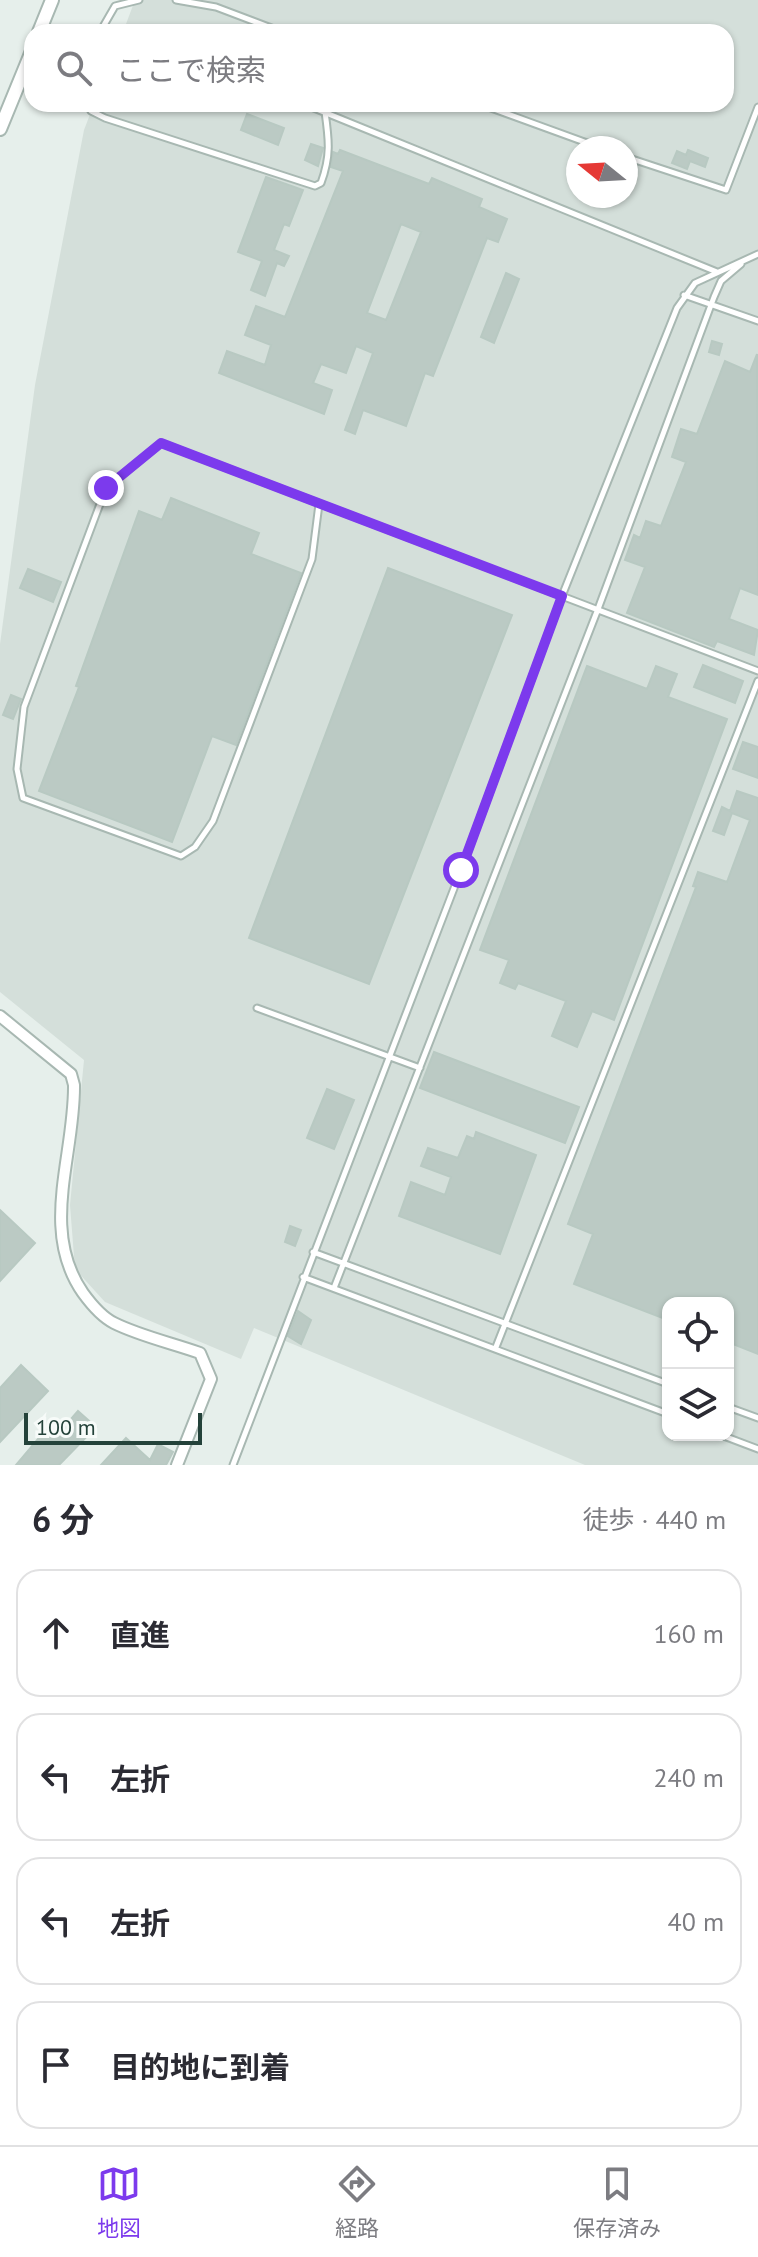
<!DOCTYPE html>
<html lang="ja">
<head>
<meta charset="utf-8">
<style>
	:root { --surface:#fff; --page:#f2f2f3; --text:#2b2b33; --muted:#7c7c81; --line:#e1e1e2; --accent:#7c3aed }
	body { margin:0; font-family:"PT Sans","Noto Sans JP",sans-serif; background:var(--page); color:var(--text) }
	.controls { position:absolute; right:24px; bottom:24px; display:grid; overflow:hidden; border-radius:16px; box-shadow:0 2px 6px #0004 }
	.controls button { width:72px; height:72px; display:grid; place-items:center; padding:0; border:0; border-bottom:2px solid var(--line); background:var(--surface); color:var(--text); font:40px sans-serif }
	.compass { position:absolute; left:566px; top:136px; width:72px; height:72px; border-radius:50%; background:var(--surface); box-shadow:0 2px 6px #0004; rotate:288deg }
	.scale { position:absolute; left:24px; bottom:20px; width:178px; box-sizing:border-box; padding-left:8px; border:4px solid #24423a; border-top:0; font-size:22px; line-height:28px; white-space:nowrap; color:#24423a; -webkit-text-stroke:6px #f7fbf9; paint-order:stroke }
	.stop { position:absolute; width:24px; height:24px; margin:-18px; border:6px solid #7c3aed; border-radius:50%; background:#fff }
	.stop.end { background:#7c3aed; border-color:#fff; box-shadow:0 2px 8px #0008 }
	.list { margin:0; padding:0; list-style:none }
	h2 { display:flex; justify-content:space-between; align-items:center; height:104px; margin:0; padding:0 32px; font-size:34px }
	h2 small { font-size:26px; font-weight:400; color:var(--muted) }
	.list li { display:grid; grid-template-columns:52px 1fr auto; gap:24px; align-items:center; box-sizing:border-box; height:128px; margin:0 16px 16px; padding:0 16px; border:2px solid var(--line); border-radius:24px }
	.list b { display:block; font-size:30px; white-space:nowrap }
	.list em { font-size:26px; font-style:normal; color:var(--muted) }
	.icon { flex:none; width:44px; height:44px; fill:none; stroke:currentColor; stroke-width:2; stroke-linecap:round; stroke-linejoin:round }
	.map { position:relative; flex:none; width:758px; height:1465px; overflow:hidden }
	.search { position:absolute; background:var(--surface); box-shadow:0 2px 6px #0004; left:24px; right:24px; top:24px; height:88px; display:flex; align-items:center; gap:20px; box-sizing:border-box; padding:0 28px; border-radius:24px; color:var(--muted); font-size:30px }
	.sheet { height:680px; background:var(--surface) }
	nav { display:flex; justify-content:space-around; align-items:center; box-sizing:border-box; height:112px; border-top:2px solid var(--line); background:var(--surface); font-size:22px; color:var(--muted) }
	nav a { display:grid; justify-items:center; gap:4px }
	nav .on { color:var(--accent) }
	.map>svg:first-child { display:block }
</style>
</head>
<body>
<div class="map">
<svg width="758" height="1465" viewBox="0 0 758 1465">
	<rect width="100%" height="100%" fill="#e6efeb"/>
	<path fill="#d4dfda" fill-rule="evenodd" d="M135 0H758V1465H585L254 1328 241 1359 105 1302 75 1269 70 1205 84 1060 0 992V644L35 385 84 130 94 104H726V32H123ZM578 148H626V196H578ZM668 1303H728V1435H668Z"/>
	<path fill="#bbcac4" stroke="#b8c9c2" stroke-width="2" fill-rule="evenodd" d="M247 114 284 128 278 145 241 130Z
		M311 144 323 148 318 166 305 160Z
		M340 150 429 184 432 178 482 199 479 207 507 219 498 242 487 238 433 376 425 373 406 426 363 410 355 434 345 430 373 353 356 346 346 373 321 364 313 383 332 390 324 414 219 373 227 351 265 365 271 345 245 335 256 306 285 317 343 171 331 167 333 152 338 154ZM401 224 421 232 386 320 367 313Z
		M688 150 708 158 705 167 690 161 687 169 672 163 677 151 686 155Z
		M266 177 303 190 289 226 284 224 274 250 289 256 284 266 277 263 265 296 251 290 262 261 238 252Z
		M506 273 519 279 494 343 481 337Z
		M712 341 722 344 719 355 709 352Z
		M757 354 758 595 740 588 729 619 758 630 754 655 717 641 714 647 627 613 645 567 625 560 634 535 640 538 646 521 661 526 686 462 672 457 681 429 697 434 725 361 750 372Z
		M171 498 259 533 251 554 301 573 236 745 212 736 172 842 39 791 79 687 76 686 139 511 162 520Z
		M388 568 512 615 369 984 249 938Z
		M28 569 61 582 53 602 20 588Z
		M703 665 743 681 735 703 694 687Z
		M587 666 647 689 656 666 677 674 668 697 727 719 614 1020 592 1011 577 1047 552 1036 566 1001 518 983 515 989 500 983 509 960 480 950Z
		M11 695 21 699 13 719 3 715Z
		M743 742 758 747V778L733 769Z
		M737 791 758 798V1354L728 1342V1303H668V1320L574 1284 593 1234 568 1224 696 887 693 886 698 872 727 882 750 820 732 813 724 835 713 831 722 807 730 811Z
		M434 1052 579 1107 565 1143 420 1088Z
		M327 1089 354 1100 334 1149 307 1138Z
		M476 1132 536 1155 500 1254 399 1216 411 1182 445 1195 451 1177 421 1166 428 1148 458 1158 467 1136 474 1139Z
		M0 1210 35 1243 0 1281Z
		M290 1226 301 1230 295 1246 285 1242Z
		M298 1311 311 1320 301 1344 288 1336Z
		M21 1365 48 1391 0 1442V1388Z
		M78 1411 96 1427 59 1465H16L49 1426 58 1434Z
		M126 1438 150 1460 158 1444 173 1452 166 1465H101Z"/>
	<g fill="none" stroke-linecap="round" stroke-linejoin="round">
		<g stroke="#a8b8b2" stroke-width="9">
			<path id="service" d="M176 0 216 7 282 32
				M100 32 115 6 139 0
				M87 104 91 111 105 118 315 186 321 183C331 156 329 140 325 112
				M304 104 717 272
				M480 104 601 148
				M626 157 726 190 758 107
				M684 295 758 321
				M319 504 312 559 213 821 195 847 181 856 23 798 17 769 24 707 106 488 161 443 758 671
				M257 1008 420 1068
				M313 1252 668 1384
				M303 1277 668 1414
				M334 1288 598 609 714 297 721 281 741 264
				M496 1347 758 681
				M728 1407 758 1418
				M721 1435 758 1449
				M233 1465 461 870 562 596 677 308 695 283 758 254"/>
		</g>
		<g stroke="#a8b8b2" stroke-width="14">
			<path id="minor" d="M0 1016 71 1074 74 1085C75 1155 39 1230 83 1293 91 1304 102 1317 114 1323 140 1336 172 1343 200 1353L211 1379 177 1465"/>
		</g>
		<g stroke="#a8b8b2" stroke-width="16">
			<path id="tertiary" d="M39 32 52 0
				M0 129 32 51"/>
		</g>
		<use href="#service" stroke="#fff" stroke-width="5"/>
		<use href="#minor" stroke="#fff" stroke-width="10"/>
		<use href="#tertiary" stroke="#fff" stroke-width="12"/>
	</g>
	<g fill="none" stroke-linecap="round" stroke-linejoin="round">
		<path stroke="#7c3aed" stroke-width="10" d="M106 488 161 443 562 596 461 870"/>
	</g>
</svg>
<div class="controls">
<button><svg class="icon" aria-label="locate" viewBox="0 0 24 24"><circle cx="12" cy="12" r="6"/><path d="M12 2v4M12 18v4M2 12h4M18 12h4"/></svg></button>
<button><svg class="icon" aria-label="layers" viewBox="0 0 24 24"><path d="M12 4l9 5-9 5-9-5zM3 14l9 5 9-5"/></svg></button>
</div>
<svg class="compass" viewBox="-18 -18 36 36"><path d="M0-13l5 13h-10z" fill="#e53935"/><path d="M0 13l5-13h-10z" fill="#7c7c81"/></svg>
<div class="scale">100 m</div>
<div class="stop" style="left:461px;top:870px"></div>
<div class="stop end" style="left:106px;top:488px"></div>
<div class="search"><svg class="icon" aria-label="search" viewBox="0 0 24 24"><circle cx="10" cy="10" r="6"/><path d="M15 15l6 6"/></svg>ここで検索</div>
</div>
<section class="sheet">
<h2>6 分<small>徒歩 · 440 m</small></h2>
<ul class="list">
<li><svg class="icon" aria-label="ahead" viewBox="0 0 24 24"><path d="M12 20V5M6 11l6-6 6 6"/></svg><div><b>直進</b></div><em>160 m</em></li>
<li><svg class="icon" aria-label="left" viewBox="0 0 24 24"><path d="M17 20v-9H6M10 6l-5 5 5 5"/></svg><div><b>左折</b></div><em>240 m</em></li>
<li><svg class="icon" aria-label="left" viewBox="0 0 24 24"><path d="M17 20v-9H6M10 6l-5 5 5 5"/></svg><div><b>左折</b></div><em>40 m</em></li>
<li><svg class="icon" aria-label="arrive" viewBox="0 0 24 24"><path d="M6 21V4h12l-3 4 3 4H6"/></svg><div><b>目的地に到着</b></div></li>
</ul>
</section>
<nav>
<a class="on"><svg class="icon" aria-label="map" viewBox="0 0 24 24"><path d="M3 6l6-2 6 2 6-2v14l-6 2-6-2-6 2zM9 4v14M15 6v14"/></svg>地図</a>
<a><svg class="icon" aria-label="directions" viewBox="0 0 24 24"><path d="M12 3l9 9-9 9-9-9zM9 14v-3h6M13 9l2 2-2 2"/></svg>経路</a>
<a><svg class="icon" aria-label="saved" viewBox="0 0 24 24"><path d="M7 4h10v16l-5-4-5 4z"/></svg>保存済み</a>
</nav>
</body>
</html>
